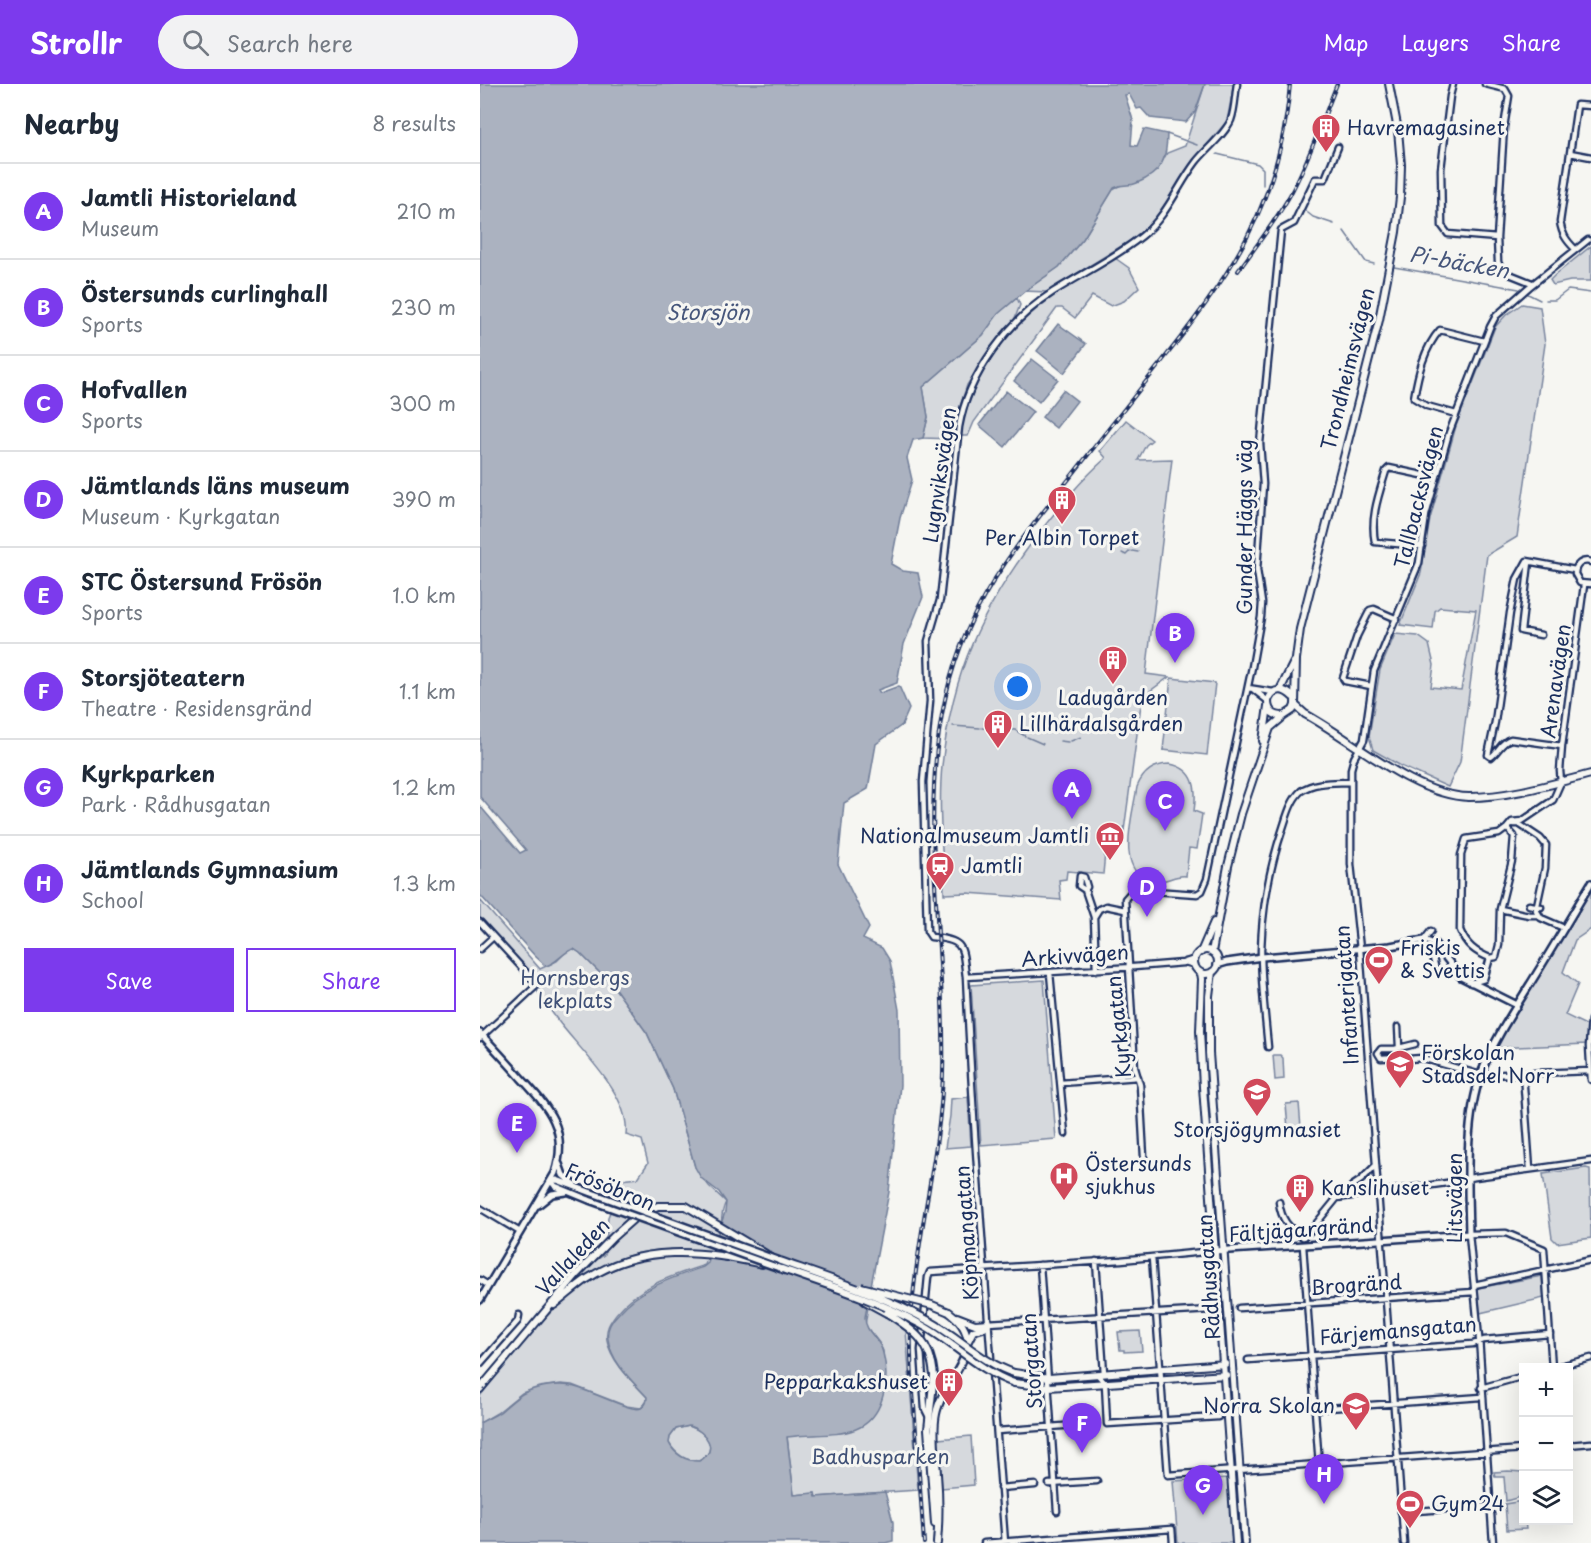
<!DOCTYPE html>
<html lang="en">
<head>
<meta charset="utf-8">
<style>
	:root { --surface:#fff; --page:#f2f2f3; --text:#1f2937; --muted:#747a83; --line:#e0e1e3; --accent:#7c3aed }
	body { margin:0; font-family:"Playpen Sans",sans-serif; background:var(--page); color:var(--text) }
	.controls { position:absolute; right:18px; bottom:18px; display:grid; overflow:hidden; border-radius:0px; box-shadow:0 6px 24px #0002 }
	.controls button { width:54px; height:54px; display:grid; place-items:center; padding:0; border:0; border-bottom:2px solid var(--line); background:var(--surface); color:var(--text); font:30px sans-serif }
	.you { position:absolute; left:538px; top:603px; width:21px; height:21px; margin:-15px; border:4px solid #fff; border-radius:50%; background:#1a73e8; box-shadow:0 0 0 9px #1a73e833 }
	.badge { display:grid; place-items:center; width:39px; height:39px; border-radius:50%; background:var(--accent); color:#fff; font-size:20px; font-weight:700 }
	.pin { position:absolute; translate:-50% -50px; filter:drop-shadow(0 2px 3px #0008) }
	.pin::after { content:''; position:absolute; top:32px; width:21px; height:18px; background:inherit; clip-path:polygon(0 0,100% 0,50% 100%) }
	.list { margin:0; padding:0; list-style:none }
	h2 { display:flex; justify-content:space-between; align-items:center; height:78px; margin:0; padding:0 24px; font-size:26px }
	h2 small { font-size:20px; font-weight:400; color:var(--muted) }
	.list li { display:grid; grid-template-columns:39px 1fr auto; gap:18px; align-items:center; box-sizing:border-box; height:96px; padding:0 24px; border-top:2px solid var(--line) }
	.list b { display:block; font-size:22px; white-space:nowrap }
	.list p { margin:0; font-size:20px; white-space:nowrap; color:var(--muted) }
	.list em { font-size:20px; font-style:normal; color:var(--muted) }
	.actions { display:flex; gap:12px; padding:18px 24px }
	.actions a { flex:1; padding:14px 0; border:2px solid var(--accent); border-radius:0px; text-align:center; font-size:21px; color:var(--accent) }
	.actions .main { background:var(--accent); color:#fff }
	.icon { flex:none; width:33px; height:33px; fill:none; stroke:currentColor; stroke-width:2; stroke-linecap:round; stroke-linejoin:round }
	.map { position:relative; flex:none; width:1111px; height:1459px; overflow:hidden }
	header { display:flex; align-items:center; gap:36px; box-sizing:border-box; height:84px; padding:0 30px; background:var(--accent); color:#fff }
	header strong { font-size:28px }
	nav { display:flex; gap:33px; margin-inline-start:auto; font-size:21px }
	.search { width:420px; height:54px; background:var(--page); display:flex; align-items:center; gap:15px; box-sizing:border-box; padding:0 21px; border-radius:33px; color:var(--muted); font-size:22px }
	main { display:flex }
	aside { flex:1; background:var(--surface) }
	.map>svg:first-child { display:block }
</style>
</head>
<body>
<header>
<strong>Strollr</strong>
<div class="search"><svg class="icon" aria-label="search" viewBox="0 0 24 24"><circle cx="10" cy="10" r="6"/><path d="M15 15l6 6"/></svg>Search here</div>
<nav><a>Map</a><a>Layers</a><a>Share</a></nav>
</header>
<main>
<aside>
<h2>Nearby<small>8 results</small></h2>
<ul class="list">
<li><span class="badge">A</span><div><b>Jamtli Historieland</b><p>Museum</p></div><em>210 m</em></li>
<li><span class="badge">B</span><div><b>Östersunds curlinghall</b><p>Sports</p></div><em>230 m</em></li>
<li><span class="badge">C</span><div><b>Hofvallen</b><p>Sports</p></div><em>300 m</em></li>
<li><span class="badge">D</span><div><b>Jämtlands läns museum</b><p>Museum · Kyrkgatan</p></div><em>390 m</em></li>
<li><span class="badge">E</span><div><b>STC Östersund Frösön</b><p>Sports</p></div><em>1.0 km</em></li>
<li><span class="badge">F</span><div><b>Storsjöteatern</b><p>Theatre · Residensgränd</p></div><em>1.1 km</em></li>
<li><span class="badge">G</span><div><b>Kyrkparken</b><p>Park · Rådhusgatan</p></div><em>1.2 km</em></li>
<li><span class="badge">H</span><div><b>Jämtlands Gymnasium</b><p>School</p></div><em>1.3 km</em></li>
</ul>
<div class="actions"><a class="main">Save</a><a>Share</a></div>
</aside>
<div class="map">
<svg width="1111" height="1459" viewBox="0 0 1111 1459">
	<rect width="100%" height="100%" fill="#f6f6f2"/>
	<filter id="ink" filterUnits="userSpaceOnUse"><feTurbulence type="fractalNoise" baseFrequency=".0167" numOctaves="2"/><feDisplacementMap in="SourceGraphic" scale="12" xChannelSelector="R" yChannelSelector="G"/><feConvolveMatrix kernelMatrix="1 2 1 2 8 2 1 2 1" color-interpolation-filters="sRGB"/></filter>
	<g filter="url(#ink)">
		<path fill="#d6d9dd" stroke="#78849e" stroke-width="1.5" d="M725 0H754L747 37 709 82 690 113 671 140 648 158 567 208 545 207 579 183 603 155 634 104 677 87 687 69 705 62Z
			M1111 162V197H1090L1073 201 1070 196 1075 191Z
			M635 174 649 184 659 203 644 217 631 222 612 212 595 234 582 224H577L494 338 488 352H480C498 258 558 218 635 174Z
			M537 214 540 221 533 239 508 268 487 301 477 332 475 355 443 354 448 333 443 303 503 251 517 230Z
			M1042 220 1060 223 1065 260 1037 453 1007 471 980 678 968 703 921 682 893 666 889 652 900 586 915 550 938 552 949 560 954 581 951 603 981 606 996 526 960 523 955 527 953 545 920 541 941 489 950 435 976 342 1015 243 1026 231Z
			M646 336 672 356 666 361 658 376 692 375 666 590 689 593 662 613 643 754 633 753V768L625 769 623 790 587 787 586 795 579 796 581 816 487 809 464 810C463 768 458 724 462 682 472 587 502 524 559 449 580 422 600 397 626 374L620 367Z
			M691 594 735 599 727 671 683 666Z
			M690 680C716 685 717 706 714 727L722 730 717 765 709 764 706 792C695 790 686 799 674 797 633 792 653 730 657 703 663 688 674 680 690 680Z
			M1111 804V845L1095 856 1083 888 1098 900 1085 931 1108 942 1107 960 1016 964Z
			M0 816 60 885 77 877 88 866 94 865 100 869 134 903 167 949 193 1005 215 1083 229 1102 246 1118C238 1133 243 1153 245 1169 212 1165 172 1161 140 1175 123 1182 107 1193 91 1202L108 1182 125 1170 128 1133 139 1107 140 1096 158 1094 168 1079 162 1056 146 1051C151 1010 98 965 76 934 68 923 60 911 53 900L55 898 0 838Z
			M564 896 576 1055 501 1061 491 901Z
			M793 971H800L803 974 804 995 795 996Z
			M488 1013 491 1062 465 1064 470 1032 471 1015Z
			M819 1019 821 1044 808 1045 806 1020Z
			M1106 1084 1110 1085 1111 1154 1077 1159 1072 1154 1063 1090Z
			M184 1172H228L225 1181C191 1192 159 1202 136 1230 130 1238 125 1245 127 1256 131 1278 152 1297 167 1313V1317L161 1324 146 1322 92 1301 81 1300 59 1303 42 1309 17 1329 0 1339V1312C50 1247 96 1183 184 1172Z
			M1062 1192 1064 1214 1000 1229 998 1204Z
			M395 1209 421 1215 420 1243 426 1247 438 1406 335 1413V1409L314 1411 307 1352 351 1349 406 1302 403 1267 399 1259 385 1241 388 1223 393 1225Z
			M660 1247 662 1267 644 1268V1266H640L638 1248Z
			M209 1342C227 1348 240 1366 219 1377 205 1377 196 1371 189 1359L190 1353 196 1345Z
			M491 1352 494 1401 462 1404 458 1355Z
			M1028 1387 1043 1388V1407L1040 1408V1413L1026 1417 1024 1393H1015L1014 1388Z
			M748 1394 753 1459H698L693 1397Z
			M1043 1417 1044 1436 1045 1437 1046 1445 1027 1446 1025 1420Z"/>
		<path fill="#abb2c0" stroke="#717e99" stroke-width="1.5" fill-rule="evenodd" d="M0 0H725L715 28 706 38 670 34 661 24 657 25 649 10 645 11 653 36 651 61 657 62 664 45 687 50C687 75 682 89 657 99 649 103 645 99 634 104L603 155 579 183 545 207 518 230 503 251 443 303 448 333 443 354 433 356 427 374 432 396 420 434 411 480 423 487 438 489 443 513 424 560 417 599 398 606 400 609 419 602 429 625 422 641 396 660 388 705 364 719 358 780 389 844 383 855 402 864 410 877 419 926 420 1001 409 1108 385 1233C385 1250 400 1253 403 1269 407 1284 407 1300 402 1315 388 1360 344 1347 307 1353L314 1411 335 1409 336 1413 405 1408 413 1438V1457L405 1459H0V1339C6 1335 14 1332 20 1328 27 1322 34 1315 42 1310 55 1303 77 1299 91 1302 105 1304 152 1329 161 1324 166 1322 167 1317 167 1313 152 1297 131 1278 128 1255 126 1245 131 1237 138 1230 160 1204 191 1194 223 1183L228 1179 245 1128 246 1118 239 1108 221 1094 215 1083 193 1005 167 949 134 903 100 869 94 865C83 867 78 879 66 882L55 872 0 811V722L40 769 46 766 0 713ZM209 1342C226 1347 240 1366 219 1377 206 1377 195 1371 189 1359L190 1353 196 1345Z
			M578 240 606 260 584 289 557 267Z
			M552 275 578 295 559 318 534 297Z
			M583 306 597 317 576 344 562 333Z
			M526 307 553 328 525 363 499 341Z"/>
		<g fill="none" stroke-linecap="round" stroke-linejoin="round">
			<path stroke="#717e99" stroke-width="1.5" d="M687 50 717 61
				M737 70 778 80 783 85V101
				M823 125 833 133 854 140
				M864 147 886 178 894 180
				M914 183 1039 205
				M1048 210 1060 216
				M1066 216H1075L1088 206 1111 209
				M652 467 658 468
				M642 469 646 471 650 467
				M473 642 500 644
				M502 644 535 646 545 652
				M547 653 563 660
				M580 657 588 658
				M591 657 601 653"/>
			<g stroke="#1b2f5e" stroke-width="9">
				<path id="minor" d="M973 0 970 12 961 85 962 142 968 150 1017 154
					M1005 0 1025 5 1029 12 1024 43 1017 154 1018 178 1022 187 1052 199
					M1090 69 1111 73
					M1095 165C1086 156 1082 150 1080 138L1097 21 1111 22
					M976 330 947 322 934 314C938 290 944 264 960 246L1004 257
					M942 462 895 458C890 434 899 410 906 387L909 384 956 394
					M1049 478 1041 547 1061 551
					M1111 478C1102 475 1095 481 1095 490L1100 499 1111 500
					M891 602 865 597 863 594 877 552 890 526 894 525 917 535
					M768 604 793 608
					M774 606 788 617
					M1082 662 1031 655C1022 657 1018 668 1011 673L1008 671 1015 638 1030 529 1037 495 1047 477 1095 486
					M1033 740H1039L1060 754 1066 761 1065 784 1056 826 1061 834 1084 844
					M605 806 599 802 600 792 604 793 607 803 605 806 614 833
					M1049 821 1061 823
					M1020 825 1049 831H1057
					M0 838 55 898 56 902 0 954
					M951 847 944 856 943 862 952 870 955 882
					M0 865 13 853
					M1010 874C995 868 986 861 980 846L981 771 986 755 1019 750 1027 744
					M705 878 715 881
					M616 886 614 833 619 825 626 822 645 826
					M570 889 585 1050
					M486 893 654 883 703 879 715 875
					M991 899 1004 895 1010 874 1016 873 1019 861 1020 825 1032 777 1034 752 1027 744 1032 738 1042 737 1073 716 1081 698 1080 687 1082 662 1104 501
					M1111 936 1109 962 1111 996
					M918 943 919 963
					M788 963C785 931 781 898 781 866 782 826 790 782 803 744 807 732 811 716 821 707 835 697 855 699 871 698
					M915 965 935 960
					M920 973 901 974 898 969 901 965H915L920 973 928 975 942 974 1001 991 1110 987
					M1043 990 1050 1085
					M581 999 658 993
					M664 1073 660 1001 655 984 645 815 652 807 659 806 717 810 722 807 727 795 772 583 781 533 782 519 777 486 783 400 780 359 801 146 814 139 835 95H845L858 63
					M988 1094 1111 1077
					M870 1112 872 1102 881 1096 895 1082
					M799 1118C801 1135 808 1144 823 1153L831 1146 857 1114 974 1098
					M0 1124 40 1148
					M823 1162 839 1381
					M672 1173 688 1391 1044 1365
					M616 1177 624 1289
					M560 1181 577 1427
					M0 1196 8 1201
					M994 1201 1111 1176
					M759 1224 994 1208
					M508 1239 731 1226
					M768 1276 993 1260 1004 1256 1070 1250
					M0 1280 38 1237 39 1231
					M1072 1284 1111 1274
					M617 1290 625 1299 627 1340 738 1333
					M1001 1304 1044 1292
					M835 1325 1002 1313
					M449 1333 445 1325 441 1266 448 1193 450 1188 641 1176 734 1167
					M517 1347 610 1340
					M1088 1361 1111 1359
					M569 1400 617 1397
					M520 1404 555 1401
					M921 1428 1010 1422
					M504 1459 692 1445 693 1459
					M525 1459C511 1270 495 1082 486 893 482 862 485 856 451 853L447 847 443 698 450 617 448 557 460 516 479 343C488 291 528 237 573 208 603 189 635 174 662 152 687 132 697 103 716 78 726 65 744 52 751 36 755 25 755 12 757 0
					M924 1459 880 865 871 780V685L874 674 884 656 894 587 939 479 946 431 969 349 1010 243 1016 232 1049 203 1108 156
					M1013 1459 999 1254 989 1150 1026 1149 1064 1165 1072 1284"/>
			</g>
			<g stroke="#1b2f5e" stroke-width="10">
				<path id="tertiary" d="M737 881 747 878 782 873 910 862 944 856 955 860 981 893 1037 921
					M0 949C14 964 28 979 41 994 69 1024 89 1046 75 1089L0 1216
					M79 1080 83 1091 94 1100
					M71 1097 77 1096 112 1109
					M71 1097 75 1102 109 1116
					M58 1121 72 1110 86 1108
					M734 1167 989 1150C988 1100 984 1037 1001 990 1012 960 1030 932 1047 905 1069 870 1090 834 1111 799"/>
			</g>
			<g stroke="#1b2f5e" stroke-width="10">
				<path id="secondary" d="M800 606 814 578
					M813 613C804 604 793 603 788 617 788 627 793 632 804 632L813 626 815 621 816 575 820 545 899 236 916 148 920 113 921 81 918 46 909 0
					M815 621 825 630C872 655 934 712 989 713 1029 713 1072 700 1111 690
					M783 657 788 622
					M714 878a12 12 0 1 1 24 0a12 12 0 1 1-24 0Z
					M721 868 734 838
					M732 868 748 782 761 730 790 644 803 633
					M732 888 729 912V969L765 1459
					M721 889 722 895 720 947 723 1003 756 1459
					M385 1217 407 1229
					M74 1221C85 1213 95 1203 107 1195 160 1160 223 1166 282 1180
					M477 1233 495 1240 508 1239
					M488 1257 493 1247 503 1244 508 1240
					M534 1289 569 1294 745 1280
					M454 1291 448 1345 455 1440
					M534 1299 569 1303 746 1291
					M0 1305 96 1191 133 1153 160 1129 178 1122H206L286 1170
					M457 1459C459 1436 459 1413 457 1390 456 1370 452 1349 456 1330 463 1293 514 1261 469 1228"/>
			</g>
			<use href="#minor" stroke="#f6f6f2" stroke-width="4.5"/>
			<use href="#tertiary" stroke="#f6f6f2" stroke-width="5"/>
			<use href="#secondary" stroke="#f6f6f2" stroke-width="6"/>
			<g stroke="#1b2f5e" stroke-width="4">
				<path id="rail" d="M758 187C776 162 795 138 810 111 829 76 842 37 857 0
					M444 1459C441 1417 438 1375 435 1334 432 1297 429 1260 432 1224 438 1145 460 1069 463 990 467 843 426 687 487 547 509 496 543 453 578 409 610 368 643 327 675 286 749 193 800 123 810 0"/>
			</g>
			<use href="#rail" stroke="#f6f6f2" stroke-width="1.5" stroke-dasharray="4.5" stroke-linecap="butt"/>
			<g stroke="#1b2f5e" stroke-width="10" stroke-linecap="butt">
				<path id="tertiary-bridge" d="M112 1109 300 1177
					M109 1116 302 1185"/>
			</g>
			<g stroke="#1b2f5e" stroke-width="10" stroke-linecap="butt">
				<path id="secondary-bridge" d="M300 1177C351 1195 404 1212 451 1238 480 1254 503 1279 534 1289
					M302 1185C348 1201 397 1216 440 1240 472 1257 499 1287 534 1299
					M381 1203 452 1221 469 1228
					M407 1229C434 1246 451 1258 454 1291"/>
			</g>
			<use href="#tertiary-bridge" stroke="#f6f6f2" stroke-width="5"/>
			<use href="#secondary-bridge" stroke="#f6f6f2" stroke-width="6"/>
		</g>
	</g>
	<defs>
		<g id="building-pin" transform="scale(1.5)"><path d="M0 17L-7.5 6A9.5 9.5 0 1 1 7.5 6Z" fill="#d1495b" stroke="#f6f6f2"/><path d="M-4-6H4V6H1V3H-1V6H-4ZM-2.5-4.3h1.7v1.8h-1.7ZM.8-4.3h1.7v1.8H.8ZM-2.5-1h1.7V.8h-1.7ZM.8-1h1.7V.8H.8Z" fill="#fff"/></g>
		<g id="museum-pin" transform="scale(1.5)"><path d="M0 17L-7.5 6A9.5 9.5 0 1 1 7.5 6Z" fill="#d1495b" stroke="#f6f6f2"/><path d="M0-6L6-3V-2H-6V-3ZM-5-1h2V3h-2ZM-1-1h2V3h-2ZM3-1h2V3H3ZM-6 4H6V6H-6Z" fill="#fff"/></g>
		<g id="station-pin" transform="scale(1.5)"><path d="M0 17L-7.5 6A9.5 9.5 0 1 1 7.5 6Z" fill="#d1495b" stroke="#f6f6f2"/><path d="M-3-6H3Q5-6 5-4V2Q5 4 3 4L4.5 6H3L1.5 4h-3L-3 6H-4.5L-3 4Q-5 4-5 2V-4Q-5-6-3-6ZM-3.5-4v3h7v-3ZM-3.5 1v1.5H-2V1ZM2 1v1.5H3.5V1Z" fill="#fff"/></g>
		<g id="stadium-pin" transform="scale(1.5)"><path d="M0 17L-7.5 6A9.5 9.5 0 1 1 7.5 6Z" fill="#d1495b" stroke="#f6f6f2"/><path d="M0-5a6.5 5 0 1 0 0 10a6.5 5 0 1 0 0-10ZM-3.5-1.8h7v3.6h-7Z" fill="#fff"/></g>
		<g id="school-pin" transform="scale(1.5)"><path d="M0 17L-7.5 6A9.5 9.5 0 1 1 7.5 6Z" fill="#d1495b" stroke="#f6f6f2"/><path d="M0-5L7-2L0 1L-7-2ZM-4 1L0 2.5L4 1V4Q0 6-4 4Z" fill="#fff"/></g>
		<g id="hospital-pin" transform="scale(1.5)"><path d="M0 17L-7.5 6A9.5 9.5 0 1 1 7.5 6Z" fill="#d1495b" stroke="#f6f6f2"/><path d="M-5-5h3v3.5h4V-5h3V5h-3V1.5h-4V5h-3Z" fill="#fff"/></g>
	</defs>
	<g fill-rule="evenodd">
		<use href="#building-pin" x="846" y="44"/>
		<use href="#building-pin" x="582" y="416"/>
		<use href="#building-pin" x="633" y="576"/>
		<use href="#building-pin" x="518" y="640"/>
		<use href="#museum-pin" x="630" y="752"/>
		<use href="#station-pin" x="460" y="782"/>
		<use href="#stadium-pin" x="899" y="876"/>
		<use href="#school-pin" x="920" y="980"/>
		<use href="#school-pin" x="777" y="1008"/>
		<use href="#hospital-pin" x="584" y="1092"/>
		<use href="#building-pin" x="820" y="1104"/>
		<use href="#building-pin" x="469" y="1298"/>
		<use href="#school-pin" x="876" y="1322"/>
		<use href="#stadium-pin" x="930" y="1420"/>
	</g>
	<g text-anchor="middle" stroke-width="6" stroke-linejoin="round" paint-order="stroke">
		<g font-size="20" fill="#1b2f5e" stroke="#f6f6f2" text-anchor="start">
			<text x="867" y="51">Havremagasinet</text>
			<text x="582" y="461" text-anchor="middle">Per Albin Torpet</text>
			<text x="633" y="621" text-anchor="middle">Ladugården</text>
			<text x="539" y="647">Lillhärdalsgården</text>
			<text x="609" y="759" text-anchor="end">Nationalmuseum Jamtli</text>
			<text x="481" y="789">Jamtli</text>
			<text x="920" y="871">Friskis<tspan x="920" dy="23">&amp; Svettis</tspan></text>
			<text x="941" y="976">Förskolan<tspan x="941" dy="23">Stadsdel Norr</tspan></text>
			<text x="777" y="1053" text-anchor="middle">Storsjögymnasiet</text>
			<text x="605" y="1087">Östersunds<tspan x="605" dy="23">sjukhus</tspan></text>
			<text x="841" y="1111">Kanslihuset</text>
			<text x="448" y="1305" text-anchor="end">Pepparkakshuset</text>
			<text x="855" y="1329" text-anchor="end">Norra Skolan</text>
			<text x="951" y="1427">Gym24</text>
		</g>
		<g font-size="20" fill="#1b2f5e" stroke="#f6f6f2">
			<text transform="translate(868 285) rotate(-76)" y="7">Trondheimsvägen</text>
			<text transform="translate(460 391) rotate(-82)" y="7">Lugnviksvägen</text>
			<text transform="translate(939 413) rotate(-76)" y="7">Tallbacksvägen</text>
			<text transform="translate(765 443) rotate(-90)" y="7">Gunder Häggs väg</text>
			<text transform="translate(1076 597) rotate(-82)" y="7">Arenavägen</text>
			<text transform="translate(595 872) rotate(-4)" y="7">Arkivvägen</text>
			<text transform="translate(867 911) rotate(-94)" y="7">Infanterigatan</text>
			<text transform="translate(639 943) rotate(-96)" y="7">Kyrkgatan</text>
			<text transform="translate(130 1103) rotate(22)" y="7">Frösöbron</text>
			<text transform="translate(975 1114) rotate(-90)" y="7">Litsvägen</text>
			<text transform="translate(821 1146) rotate(-4)" y="7">Fältjägargränd</text>
			<text transform="translate(487 1149) rotate(-94)" y="7">Köpmangatan</text>
			<text transform="translate(93 1173) rotate(-47)" y="7">Vallaleden</text>
			<text transform="translate(729 1193) rotate(-94)" y="7">Rådhusgatan</text>
			<text transform="translate(876 1201) rotate(-4)" y="7">Brogränd</text>
			<text transform="translate(918 1247) rotate(-5)" y="7">Färjemansgatan</text>
			<text transform="translate(552 1277) rotate(-94)" y="7">Storgatan</text>
		</g>
		<g font-size="20" fill="#405177" stroke="#f6f6f2">
			<text x="95" y="901">Hornsbergs<tspan x="95" dy="23">lekplats</tspan></text>
			<text x="400" y="1380">Badhusparken</text>
		</g>
		<g font-size="21" font-style="italic" fill="#46567b" stroke="#f6f6f2">
			<text transform="translate(979 179) rotate(10)" y="7">Pi-bäcken</text>
			<text x="228" y="236">Storsjön</text>
		</g>
	</g>
</svg>
<div class="controls">
<button>+</button>
<button>−</button>
<button><svg class="icon" aria-label="layers" viewBox="0 0 24 24"><path d="M12 4l9 5-9 5-9-5zM3 14l9 5 9-5"/></svg></button>
</div>
<div class="you"></div>
<div class="pin badge" style="left:592px;top:735px">A</div>
<div class="pin badge" style="left:695px;top:579px">B</div>
<div class="pin badge" style="left:685px;top:747px">C</div>
<div class="pin badge" style="left:667px;top:833px">D</div>
<div class="pin badge" style="left:37px;top:1069px">E</div>
<div class="pin badge" style="left:602px;top:1369px">F</div>
<div class="pin badge" style="left:723px;top:1431px">G</div>
<div class="pin badge" style="left:844px;top:1420px">H</div>
</div>
</main>
</body>
</html>
